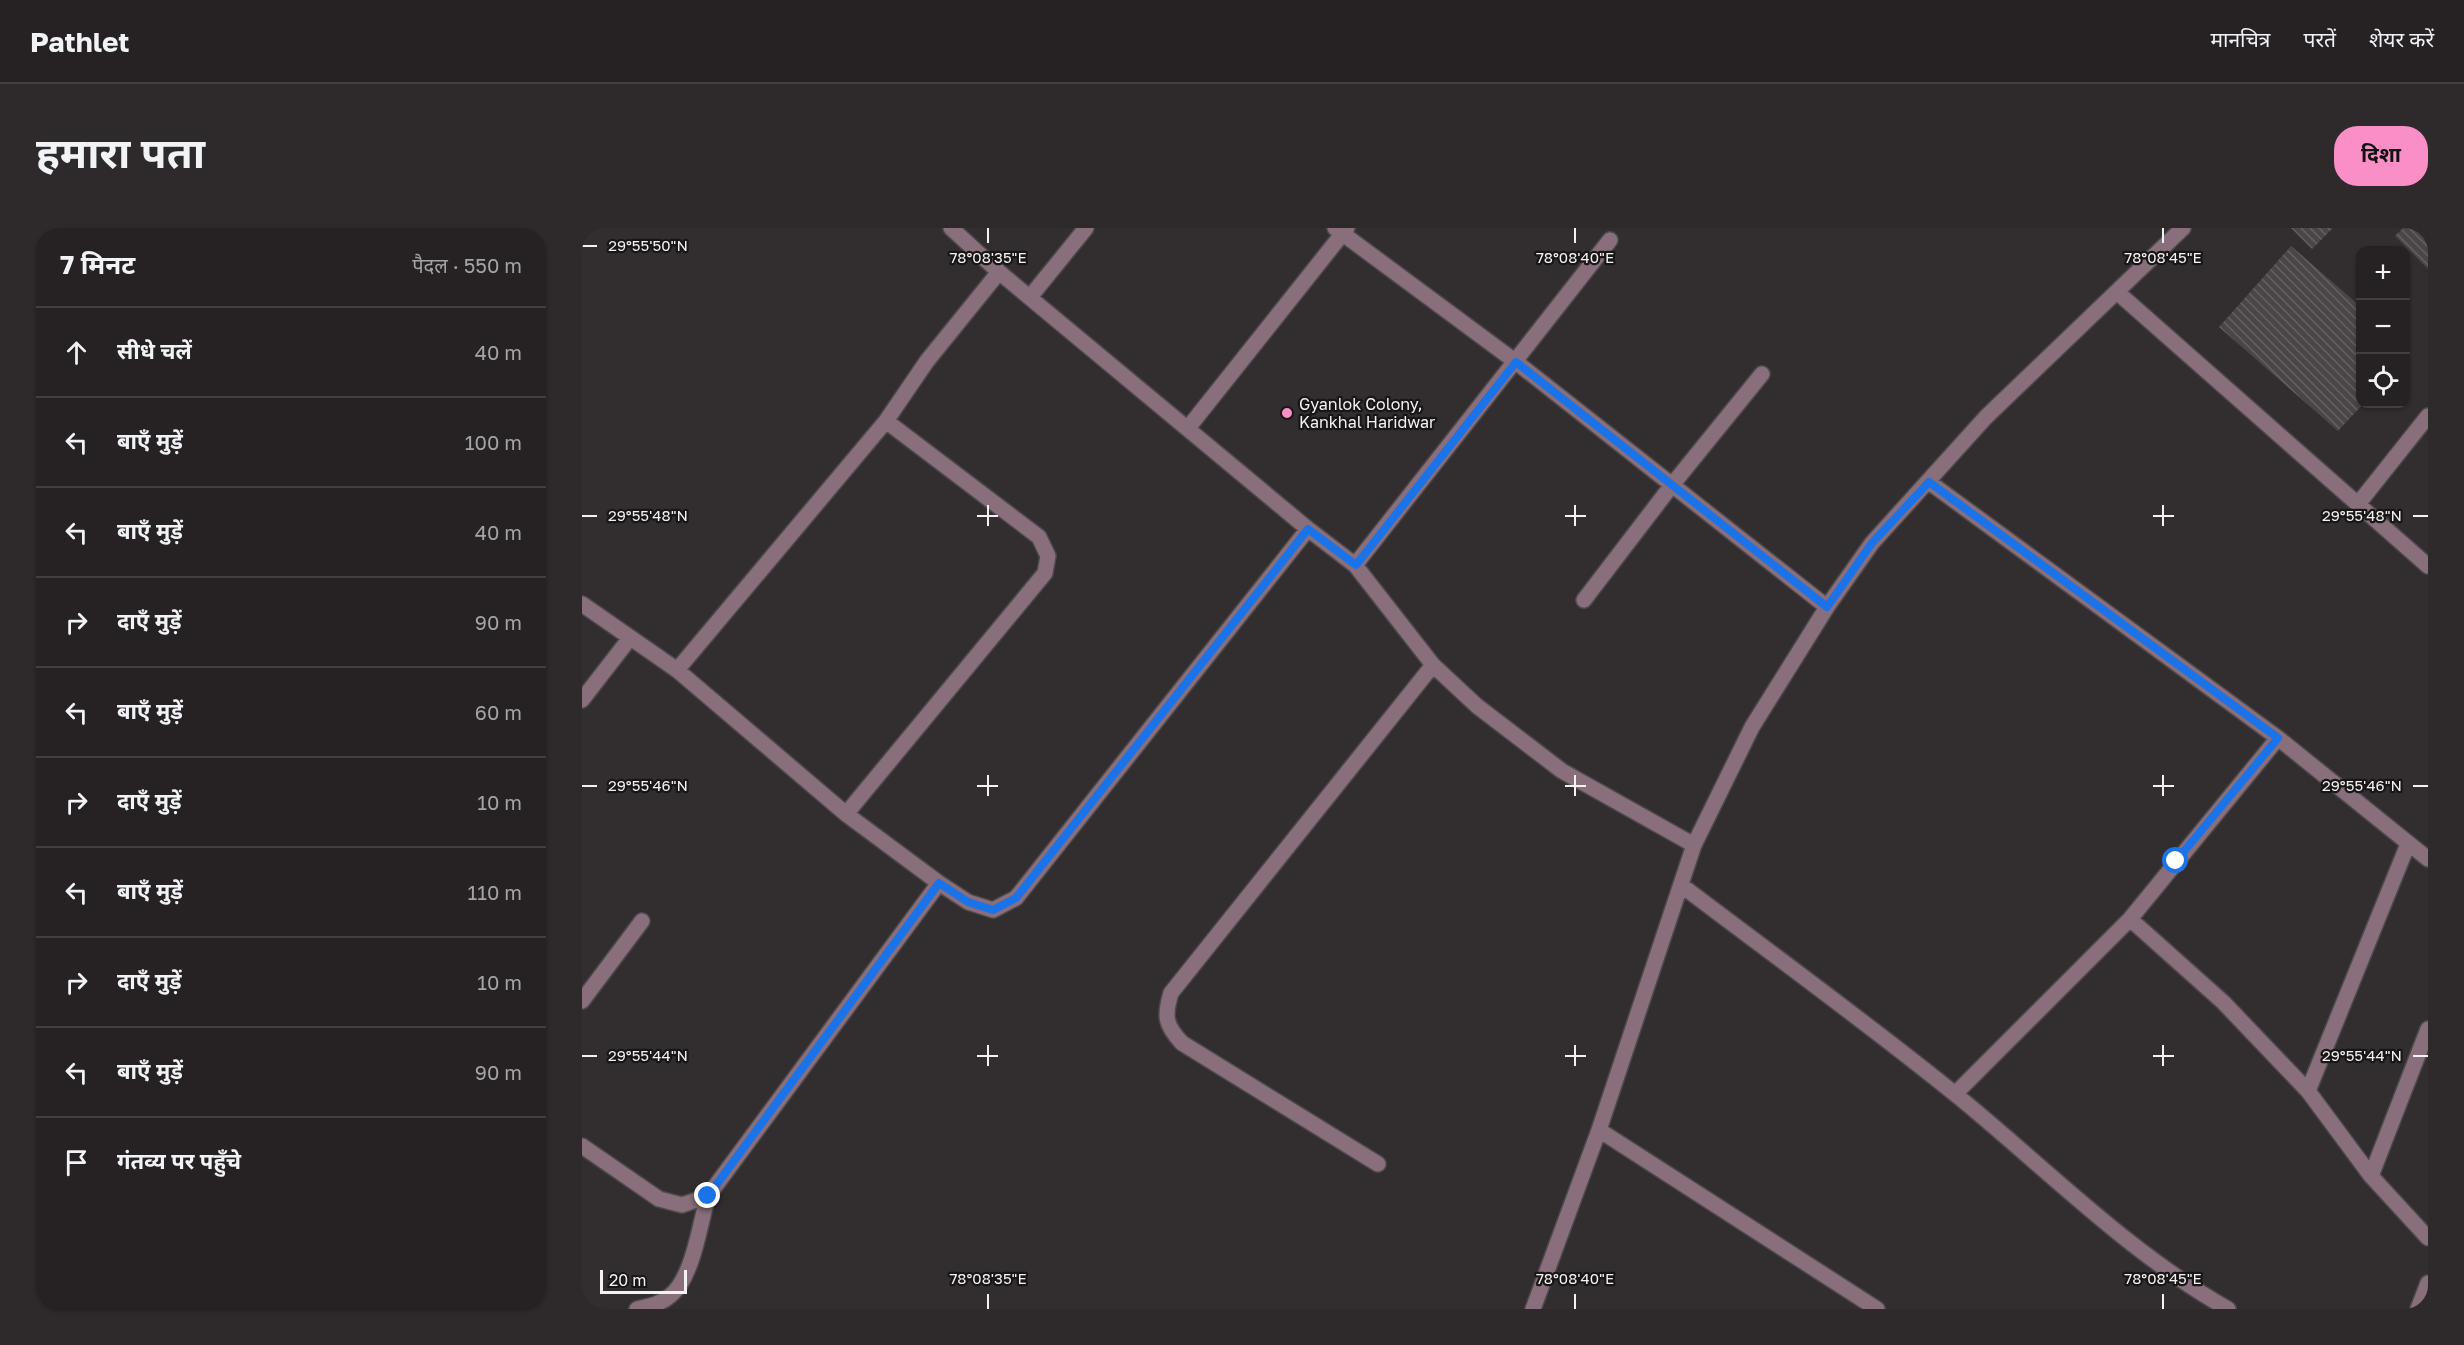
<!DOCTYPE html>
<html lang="hi">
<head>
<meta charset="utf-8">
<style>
	:root { --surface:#262224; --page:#2e2a2c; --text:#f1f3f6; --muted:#a4a4a6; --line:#423f41; --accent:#fa8fc7 }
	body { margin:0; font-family:"Golos Text","Noto Sans Devanagari",sans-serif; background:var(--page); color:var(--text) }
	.controls { position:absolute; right:18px; top:18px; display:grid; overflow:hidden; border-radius:12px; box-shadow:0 2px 4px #0004 }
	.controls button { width:54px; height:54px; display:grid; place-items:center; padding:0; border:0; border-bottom:2px solid var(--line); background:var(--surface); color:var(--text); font:30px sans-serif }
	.scale { position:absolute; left:18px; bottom:15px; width:87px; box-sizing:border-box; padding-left:6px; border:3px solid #f4f1f2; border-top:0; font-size:16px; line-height:21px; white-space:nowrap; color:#f4f1f2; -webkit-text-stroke:4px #181617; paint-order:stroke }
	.stop { position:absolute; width:18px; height:18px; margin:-14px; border:4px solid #1a73e8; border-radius:50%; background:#fff }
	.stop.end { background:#1a73e8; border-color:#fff; box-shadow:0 2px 6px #0008 }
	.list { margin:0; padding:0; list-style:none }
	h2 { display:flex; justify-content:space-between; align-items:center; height:78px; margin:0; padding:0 24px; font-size:26px }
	h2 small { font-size:20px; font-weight:400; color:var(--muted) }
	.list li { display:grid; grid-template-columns:39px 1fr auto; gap:18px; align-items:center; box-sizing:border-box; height:90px; padding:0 24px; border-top:2px solid var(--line) }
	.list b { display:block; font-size:22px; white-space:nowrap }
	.list em { font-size:20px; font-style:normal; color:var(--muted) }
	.icon { flex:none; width:33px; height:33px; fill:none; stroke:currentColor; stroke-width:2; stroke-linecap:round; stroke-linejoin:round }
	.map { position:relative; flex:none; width:1846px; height:1081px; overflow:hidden; border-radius:24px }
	header { display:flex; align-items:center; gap:36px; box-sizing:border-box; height:84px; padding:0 30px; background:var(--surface); border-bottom:2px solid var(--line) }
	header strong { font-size:28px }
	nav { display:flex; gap:33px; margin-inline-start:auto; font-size:21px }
	.intro { display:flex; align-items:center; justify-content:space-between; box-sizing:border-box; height:144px; padding:0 36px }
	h1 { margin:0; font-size:42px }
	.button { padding:15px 27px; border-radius:24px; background:var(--accent); color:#111; font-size:21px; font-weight:700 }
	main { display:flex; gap:36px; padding:0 36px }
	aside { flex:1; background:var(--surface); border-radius:24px; box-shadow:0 2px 4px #0004 }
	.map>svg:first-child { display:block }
</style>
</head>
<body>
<header>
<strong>Pathlet</strong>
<nav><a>मानचित्र</a><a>परतें</a><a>शेयर करें</a></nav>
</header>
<div class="intro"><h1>हमारा पता</h1><a class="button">दिशा</a></div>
<main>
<aside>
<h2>7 मिनट<small>पैदल · 550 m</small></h2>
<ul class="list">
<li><svg class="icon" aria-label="ahead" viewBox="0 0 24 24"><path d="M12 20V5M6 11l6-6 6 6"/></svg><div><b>सीधे चलें</b></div><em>40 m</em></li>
<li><svg class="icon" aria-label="left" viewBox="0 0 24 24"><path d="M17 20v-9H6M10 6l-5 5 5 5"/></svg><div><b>बाएँ मुड़ें</b></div><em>100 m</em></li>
<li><svg class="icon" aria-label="left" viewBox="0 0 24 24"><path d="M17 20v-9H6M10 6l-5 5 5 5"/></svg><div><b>बाएँ मुड़ें</b></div><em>40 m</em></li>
<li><svg class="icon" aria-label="right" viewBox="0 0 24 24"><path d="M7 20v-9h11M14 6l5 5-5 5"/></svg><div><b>दाएँ मुड़ें</b></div><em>90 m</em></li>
<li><svg class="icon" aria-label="left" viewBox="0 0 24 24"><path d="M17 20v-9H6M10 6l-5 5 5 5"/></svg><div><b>बाएँ मुड़ें</b></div><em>60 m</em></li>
<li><svg class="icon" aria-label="right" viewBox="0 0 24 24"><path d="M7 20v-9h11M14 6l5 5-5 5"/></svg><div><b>दाएँ मुड़ें</b></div><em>10 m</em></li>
<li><svg class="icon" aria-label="left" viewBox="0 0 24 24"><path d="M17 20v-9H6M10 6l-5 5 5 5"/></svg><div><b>बाएँ मुड़ें</b></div><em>110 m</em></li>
<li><svg class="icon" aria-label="right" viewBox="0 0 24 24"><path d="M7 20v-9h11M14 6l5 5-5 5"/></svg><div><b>दाएँ मुड़ें</b></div><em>10 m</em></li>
<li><svg class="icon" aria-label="left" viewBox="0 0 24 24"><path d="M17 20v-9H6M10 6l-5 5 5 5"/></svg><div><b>बाएँ मुड़ें</b></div><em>90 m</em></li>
<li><svg class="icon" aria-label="arrive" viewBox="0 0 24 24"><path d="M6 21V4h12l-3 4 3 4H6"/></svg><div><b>गंतव्य पर पहुँचे</b></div></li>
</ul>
</aside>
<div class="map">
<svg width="1846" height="1081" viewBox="0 0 1846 1081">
	<defs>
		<pattern id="building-back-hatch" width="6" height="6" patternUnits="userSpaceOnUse" patternTransform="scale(1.5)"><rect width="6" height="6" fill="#4a4648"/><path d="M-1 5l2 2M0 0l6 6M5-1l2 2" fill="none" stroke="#656163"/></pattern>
	</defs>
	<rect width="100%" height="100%" fill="#322e30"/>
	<path fill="url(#building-back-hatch)" d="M1709 0H1751L1730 21Z
		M1821 0H1846V41L1813 8Z
		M1709 18 1778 78 1781 176 1756 203 1637 99Z"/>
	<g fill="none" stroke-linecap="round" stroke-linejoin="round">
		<g stroke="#4d494b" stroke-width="18">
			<path id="minor" d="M369 0 417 44 726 301 773 337 851 437 895 478 980 543 1112 617
				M753 0 934 134 1245 379
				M1535 64 1846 338
				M448 69 504 0
				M606 200 765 0
				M1347 254 1696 510 1846 631
				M1776 276 1846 188
				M773 337 1028 12
				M1002 372 1090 257 1180 146
				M0 376 95 442 264 586 357 655 386 674 411 682 434 670 726 301
				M95 442 304 193 345 133 417 44
				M0 472 48 410
				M264 586 463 345 466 328 457 309 304 193
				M1099 657C1190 726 1284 794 1373 866 1463 939 1545 1024 1646 1081
				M1548 691 1641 774 1726 863 1789 948 1846 1010
				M0 773 60 693
				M1726 863 1826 616
				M1373 866 1548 691 1696 510
				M1017 902 1295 1081
				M0 918 77 971 100 977 126 968 357 655
				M796 936 600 815C583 797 582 788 589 765L851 437
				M1789 948 1846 801
				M55 1081C68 1078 79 1076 89 1067 111 1049 118 995 126 968
				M951 1081 1017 902 1112 617 1170 499 1245 379 1290 315 1404 189 1601 0
				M1836 1081 1846 1055"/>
		</g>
		<use href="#minor" stroke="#896f7b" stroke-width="15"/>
	</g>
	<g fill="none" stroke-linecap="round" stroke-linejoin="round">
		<path stroke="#1a73e8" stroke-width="8" d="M126 968 357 655 386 674 411 682 434 670 726 301 774 337 934 134 1245 379 1290 315 1347 254 1696 510 1594 633"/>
	</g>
	<path fill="none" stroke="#f4f1f2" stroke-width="2" d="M406 0V15M993 0V15M1581 0V15M0 18H15M406 277V298M993 277V298M1581 277V298M0 288H15M395 288H416M983 288H1004M1571 288H1592M1831 288H1846M406 547V568M993 547V568M1581 547V568M0 558H15M395 558H416M983 558H1004M1571 558H1592M1831 558H1846M406 817V838M993 817V838M1581 817V838M0 828H15M395 828H416M983 828H1004M1571 828H1592M1831 828H1846M406 1066V1081M993 1066V1081M1581 1066V1081"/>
	<circle fill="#fa8fc7" stroke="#181617" stroke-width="2" cx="705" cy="185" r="6"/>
	<g text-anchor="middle" stroke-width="4.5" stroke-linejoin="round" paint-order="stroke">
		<g font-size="16" fill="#f4f1f2" stroke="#181617" text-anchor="start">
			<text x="717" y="182">Gyanlok Colony,<tspan x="717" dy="18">Kankhal Haridwar</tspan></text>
		</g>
	</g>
	<g font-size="15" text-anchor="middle" fill="#f4f1f2" stroke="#181617" stroke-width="4.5" stroke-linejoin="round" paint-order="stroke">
		<text x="66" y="23">29°55'50"N</text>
		<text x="406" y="35">78°08'35"E</text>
		<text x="993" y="35">78°08'40"E</text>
		<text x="1581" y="35">78°08'45"E</text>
		<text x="66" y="293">29°55'48"N</text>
		<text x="1780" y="293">29°55'48"N</text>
		<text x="66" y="563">29°55'46"N</text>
		<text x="1780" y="563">29°55'46"N</text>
		<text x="66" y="833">29°55'44"N</text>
		<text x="1780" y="833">29°55'44"N</text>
		<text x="406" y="1056">78°08'35"E</text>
		<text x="993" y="1056">78°08'40"E</text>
		<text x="1581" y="1056">78°08'45"E</text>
	</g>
</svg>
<div class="controls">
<button>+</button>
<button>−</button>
<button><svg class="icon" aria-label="locate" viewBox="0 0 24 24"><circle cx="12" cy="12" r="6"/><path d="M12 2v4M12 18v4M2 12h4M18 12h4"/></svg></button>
</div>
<div class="scale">20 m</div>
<div class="stop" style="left:1594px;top:633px"></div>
<div class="stop end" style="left:126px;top:968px"></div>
</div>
</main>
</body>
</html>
